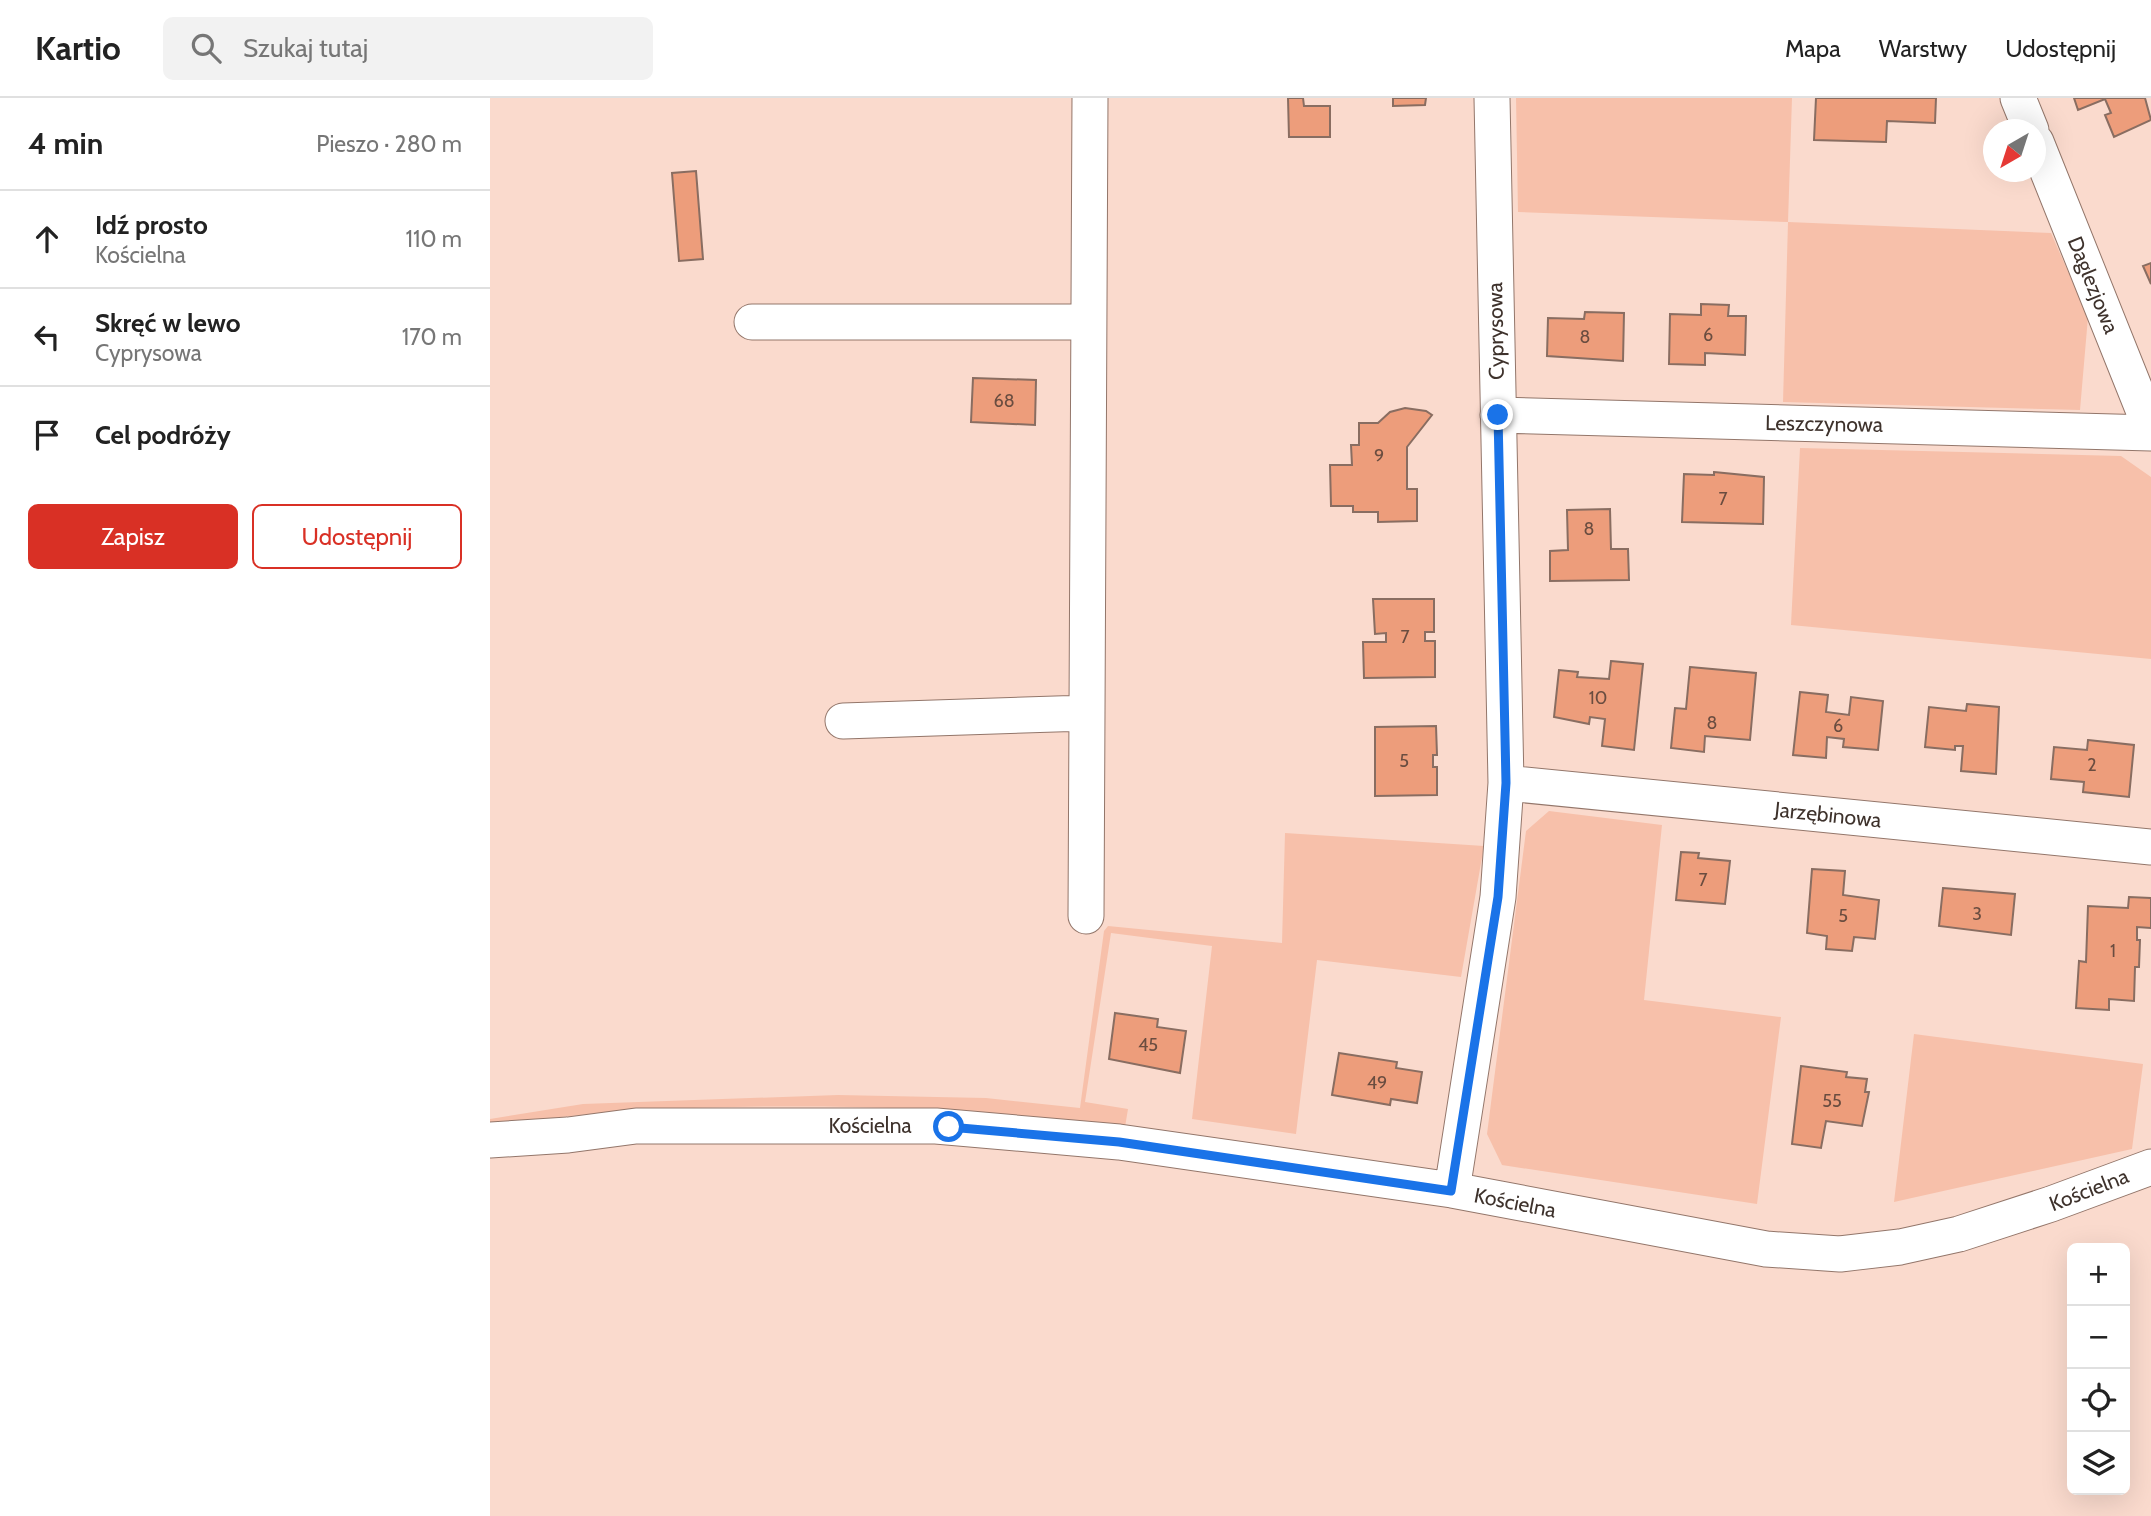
<!DOCTYPE html>
<html lang="pl">
<head>
<meta charset="utf-8">
<style>
	:root { --surface:#fff; --page:#f2f2f2; --text:#222; --muted:#767676; --line:#e0e0e0; --accent:#d93025 }
	body { margin:0; font-family:Cabin,sans-serif; background:var(--page); color:var(--text) }
	.controls { position:absolute; right:21px; bottom:21px; display:grid; overflow:hidden; border-radius:10px; box-shadow:0 7px 28px #0002 }
	.controls button { width:63px; height:63px; display:grid; place-items:center; padding:0; border:0; border-bottom:2px solid var(--line); background:var(--surface); color:var(--text); font:35px sans-serif }
	.compass { position:absolute; left:1493px; top:21px; width:63px; height:63px; border-radius:50%; background:var(--surface); box-shadow:0 7px 28px #0002; rotate:219deg }
	.stop { position:absolute; width:21px; height:21px; margin:-16px; border:5px solid #1a73e8; border-radius:50%; background:#fff }
	.stop.end { background:#1a73e8; border-color:#fff; box-shadow:0 2px 7px #0008 }
	.list { margin:0; padding:0; list-style:none }
	h2 { display:flex; justify-content:space-between; align-items:center; height:91px; margin:0; padding:0 28px; font-size:30px }
	h2 small { font-size:23px; font-weight:400; color:var(--muted) }
	.list li { display:grid; grid-template-columns:46px 1fr auto; gap:21px; align-items:center; box-sizing:border-box; height:98px; padding:0 28px; border-top:2px solid var(--line) }
	.list b { display:block; font-size:26px; white-space:nowrap }
	.list p { margin:0; font-size:23px; white-space:nowrap; color:var(--muted) }
	.list em { font-size:23px; font-style:normal; color:var(--muted) }
	.actions { display:flex; gap:14px; padding:21px 28px }
	.actions a { flex:1; padding:16px 0; border:2px solid var(--accent); border-radius:10px; text-align:center; font-size:24px; color:var(--accent) }
	.actions .main { background:var(--accent); color:#fff }
	.icon { flex:none; width:38px; height:38px; fill:none; stroke:currentColor; stroke-width:2; stroke-linecap:round; stroke-linejoin:round }
	.map { position:relative; flex:none; width:1661px; height:1418px; overflow:hidden }
	header { display:flex; align-items:center; gap:42px; box-sizing:border-box; height:98px; padding:0 35px; background:var(--surface); border-bottom:2px solid var(--line) }
	header strong { font-size:33px }
	nav { display:flex; gap:38px; margin-inline-start:auto; font-size:24px }
	.search { width:490px; height:63px; background:var(--page); display:flex; align-items:center; gap:18px; box-sizing:border-box; padding:0 24px; border-radius:10px; color:var(--muted); font-size:26px }
	main { display:flex }
	aside { flex:1; background:var(--surface) }
	.map>svg:first-child { display:block }
</style>
</head>
<body>
<header>
<strong>Kartio</strong>
<div class="search"><svg class="icon" aria-label="search" viewBox="0 0 24 24"><circle cx="10" cy="10" r="6"/><path d="M15 15l6 6"/></svg>Szukaj tutaj</div>
<nav><a>Mapa</a><a>Warstwy</a><a>Udostępnij</a></nav>
</header>
<main>
<aside>
<h2>4 min<small>Pieszo · 280 m</small></h2>
<ul class="list">
<li><svg class="icon" aria-label="ahead" viewBox="0 0 24 24"><path d="M12 20V5M6 11l6-6 6 6"/></svg><div><b>Idź prosto</b><p>Kościelna</p></div><em>110 m</em></li>
<li><svg class="icon" aria-label="left" viewBox="0 0 24 24"><path d="M17 20v-9H6M10 6l-5 5 5 5"/></svg><div><b>Skręć w lewo</b><p>Cyprysowa</p></div><em>170 m</em></li>
<li><svg class="icon" aria-label="arrive" viewBox="0 0 24 24"><path d="M6 21V4h12l-3 4 3 4H6"/></svg><div><b>Cel podróży</b></div></li>
</ul>
<div class="actions"><a class="main">Zapisz</a><a>Udostępnij</a></div>
</aside>
<div class="map">
<svg width="1661" height="1418" viewBox="0 0 1661 1418">
	<rect width="100%" height="100%" fill="#fadacd"/>
	<path fill="#f7c0aa" d="M1026 0H1302L1298 124 1561 135 1598 219 1590 312 1293 304 1298 124 1028 114Z
		M1310 350 1631 358 1661 379V561L1301 527Z
		M1059 713 1172 727 1154 902 1291 919 1267 1106 1012 1067 997 1036 1036 733Z
		M795 735 994 748 971 879 827 862 806 1036 702 1021 722 848 621 835 595 1004 638 1011 635 1029C474 1007 310 1005 148 1012 99 1015 49 1022 0 1027V1021L93 1006 348 997 496 1000 590 1010 614 833 618 828 792 845Z
		M1424 936 1653 966 1642 1051 1404 1104Z"/>
	<path fill="#ed9d7b" stroke="#896d61" stroke-width="2" d="M798 0H813L814 8H840V39H799Z
		M903 0H936L935 7 903 8Z
		M1326 0H1446L1445 25 1397 23 1396 44 1324 42Z
		M1584 0H1655L1661 22 1624 39 1615 17 1621 15 1615 1 1588 12Z
		M206 73 213 161 189 163 182 75Z
		M1661 165V186L1653 168Z
		M1211 206 1239 207 1238 218H1256L1255 257 1215 255V267L1179 266 1180 216 1211 217Z
		M1095 214 1134 215 1133 263 1057 258 1058 220 1094 221Z
		M483 280 546 282 545 327 481 324Z
		M915 310 936 313 942 317 917 349V391H927V423L888 424V414H863V408H841L840 367H862L861 347H869V325H888L900 314Z
		M1224 374 1274 379 1273 426 1192 424 1194 376 1224 377Z
		M1120 411 1121 451H1138L1139 482 1060 483V453L1078 452 1077 412Z
		M883 501H944V534H935V543H945V579L874 580 873 544H896V535L885 536Z
		M1121 563 1153 566 1144 652 1112 648 1115 621 1100 619 1099 626 1064 619 1069 572 1088 574 1087 579 1119 581Z
		M1200 569 1266 575 1260 642 1215 638 1214 654 1181 650 1185 610 1196 611Z
		M1310 594 1338 597 1336 614 1359 617 1361 599 1393 603 1388 652 1353 649 1354 641 1337 639 1336 660 1303 657Z
		M1477 606 1509 609 1506 676 1471 673 1473 648H1465V652L1435 649 1439 609 1476 613Z
		M946 628 947 657H943V669H947V697L885 698V629Z
		M1598 642 1644 647 1639 699 1593 694 1594 684 1561 681 1564 649 1597 652Z
		M1191 754 1209 755 1208 760 1240 763 1235 806 1186 802Z
		M1322 771 1355 773 1353 797 1389 802 1385 841 1364 839 1362 853 1336 851 1337 838 1317 835Z
		M1453 790 1525 796 1521 837 1449 828Z
		M1639 799 1661 800V830L1647 829V842H1650L1649 869H1645L1644 903 1619 901V912L1586 910 1589 863 1596 864 1598 808 1638 810Z
		M625 915 668 921 667 929 696 933 690 975 619 961Z
		M849 955 907 964 906 970 932 974 927 1005 901 1001 900 1007 842 997Z
		M1311 968 1357 974 1356 979 1377 981 1375 994H1379L1372 1028 1336 1023 1331 1050 1302 1046Z"/>
	<g fill="none" stroke-linecap="round" stroke-linejoin="round">
		<g stroke="#93766a" stroke-width="37">
			<path id="minor" d="M1528 0 1541 32
				M1546 44 1661 331
				M262 224H597
				M1008 317 1661 335
				M353 623 597 615
				M1016 685 1661 749
				M596 818 600 0
				M0 1042 78 1037 146 1028H446L629 1044 962 1092 1276 1151 1350 1156 1410 1149 1469 1136 1561 1106 1661 1069
				M962 1092 1008 799 1016 685 1002 0"/>
		</g>
		<use href="#minor" stroke="#fff" stroke-width="35"/>
	</g>
	<g fill="none" stroke-linecap="round" stroke-linejoin="round">
		<path stroke="#1a73e8" stroke-width="9" d="M459 1029 629 1044 961 1093 1008 799 1016 685 1008 317"/>
	</g>
	<g text-anchor="middle" stroke-width="6" stroke-linejoin="round" paint-order="stroke">
		<g font-size="18" fill="#6a4d40">
			<text x="1218" y="243">6</text>
			<text x="1095" y="245">8</text>
			<text x="514" y="309">68</text>
			<text x="889" y="364">9</text>
			<text x="1233" y="407">7</text>
			<text x="1099" y="437">8</text>
			<text x="915" y="545">7</text>
			<text x="1108" y="606">10</text>
			<text x="1222" y="631">8</text>
			<text x="1348" y="634">6</text>
			<text x="914" y="669">5</text>
			<text x="1602" y="673">2</text>
			<text x="1213" y="788">7</text>
			<text x="1487" y="822">3</text>
			<text x="1353" y="824">5</text>
			<text x="1623" y="859">1</text>
			<text x="658" y="953">45</text>
			<text x="887" y="991">49</text>
			<text x="1342" y="1009">55</text>
		</g>
		<g font-size="21" fill="#3e322c" stroke="#fff">
			<text transform="translate(1603 187) rotate(68)" y="7">Daglezjowa</text>
			<text transform="translate(1006 233) rotate(-91)" y="7">Cyprysowa</text>
			<text transform="translate(1334 326) rotate(1)" y="7">Leszczynowa</text>
			<text transform="translate(1338 717) rotate(6)" y="7">Jarzębinowa</text>
			<text x="380" y="1035">Kościelna</text>
			<text transform="translate(1599 1092) rotate(-21)" y="7">Kościelna</text>
			<text transform="translate(1025 1105) rotate(11)" y="7">Kościelna</text>
		</g>
	</g>
</svg>
<div class="controls">
<button>+</button>
<button>−</button>
<button><svg class="icon" aria-label="locate" viewBox="0 0 24 24"><circle cx="12" cy="12" r="6"/><path d="M12 2v4M12 18v4M2 12h4M18 12h4"/></svg></button>
<button><svg class="icon" aria-label="layers" viewBox="0 0 24 24"><path d="M12 4l9 5-9 5-9-5zM3 14l9 5 9-5"/></svg></button>
</div>
<svg class="compass" viewBox="-18 -18 36 36"><path d="M0-13l5 13h-10z" fill="#e53935"/><path d="M0 13l5-13h-10z" fill="#767676"/></svg>
<div class="stop" style="left:459px;top:1029px"></div>
<div class="stop end" style="left:1008px;top:317px"></div>
</div>
</main>
</body>
</html>
